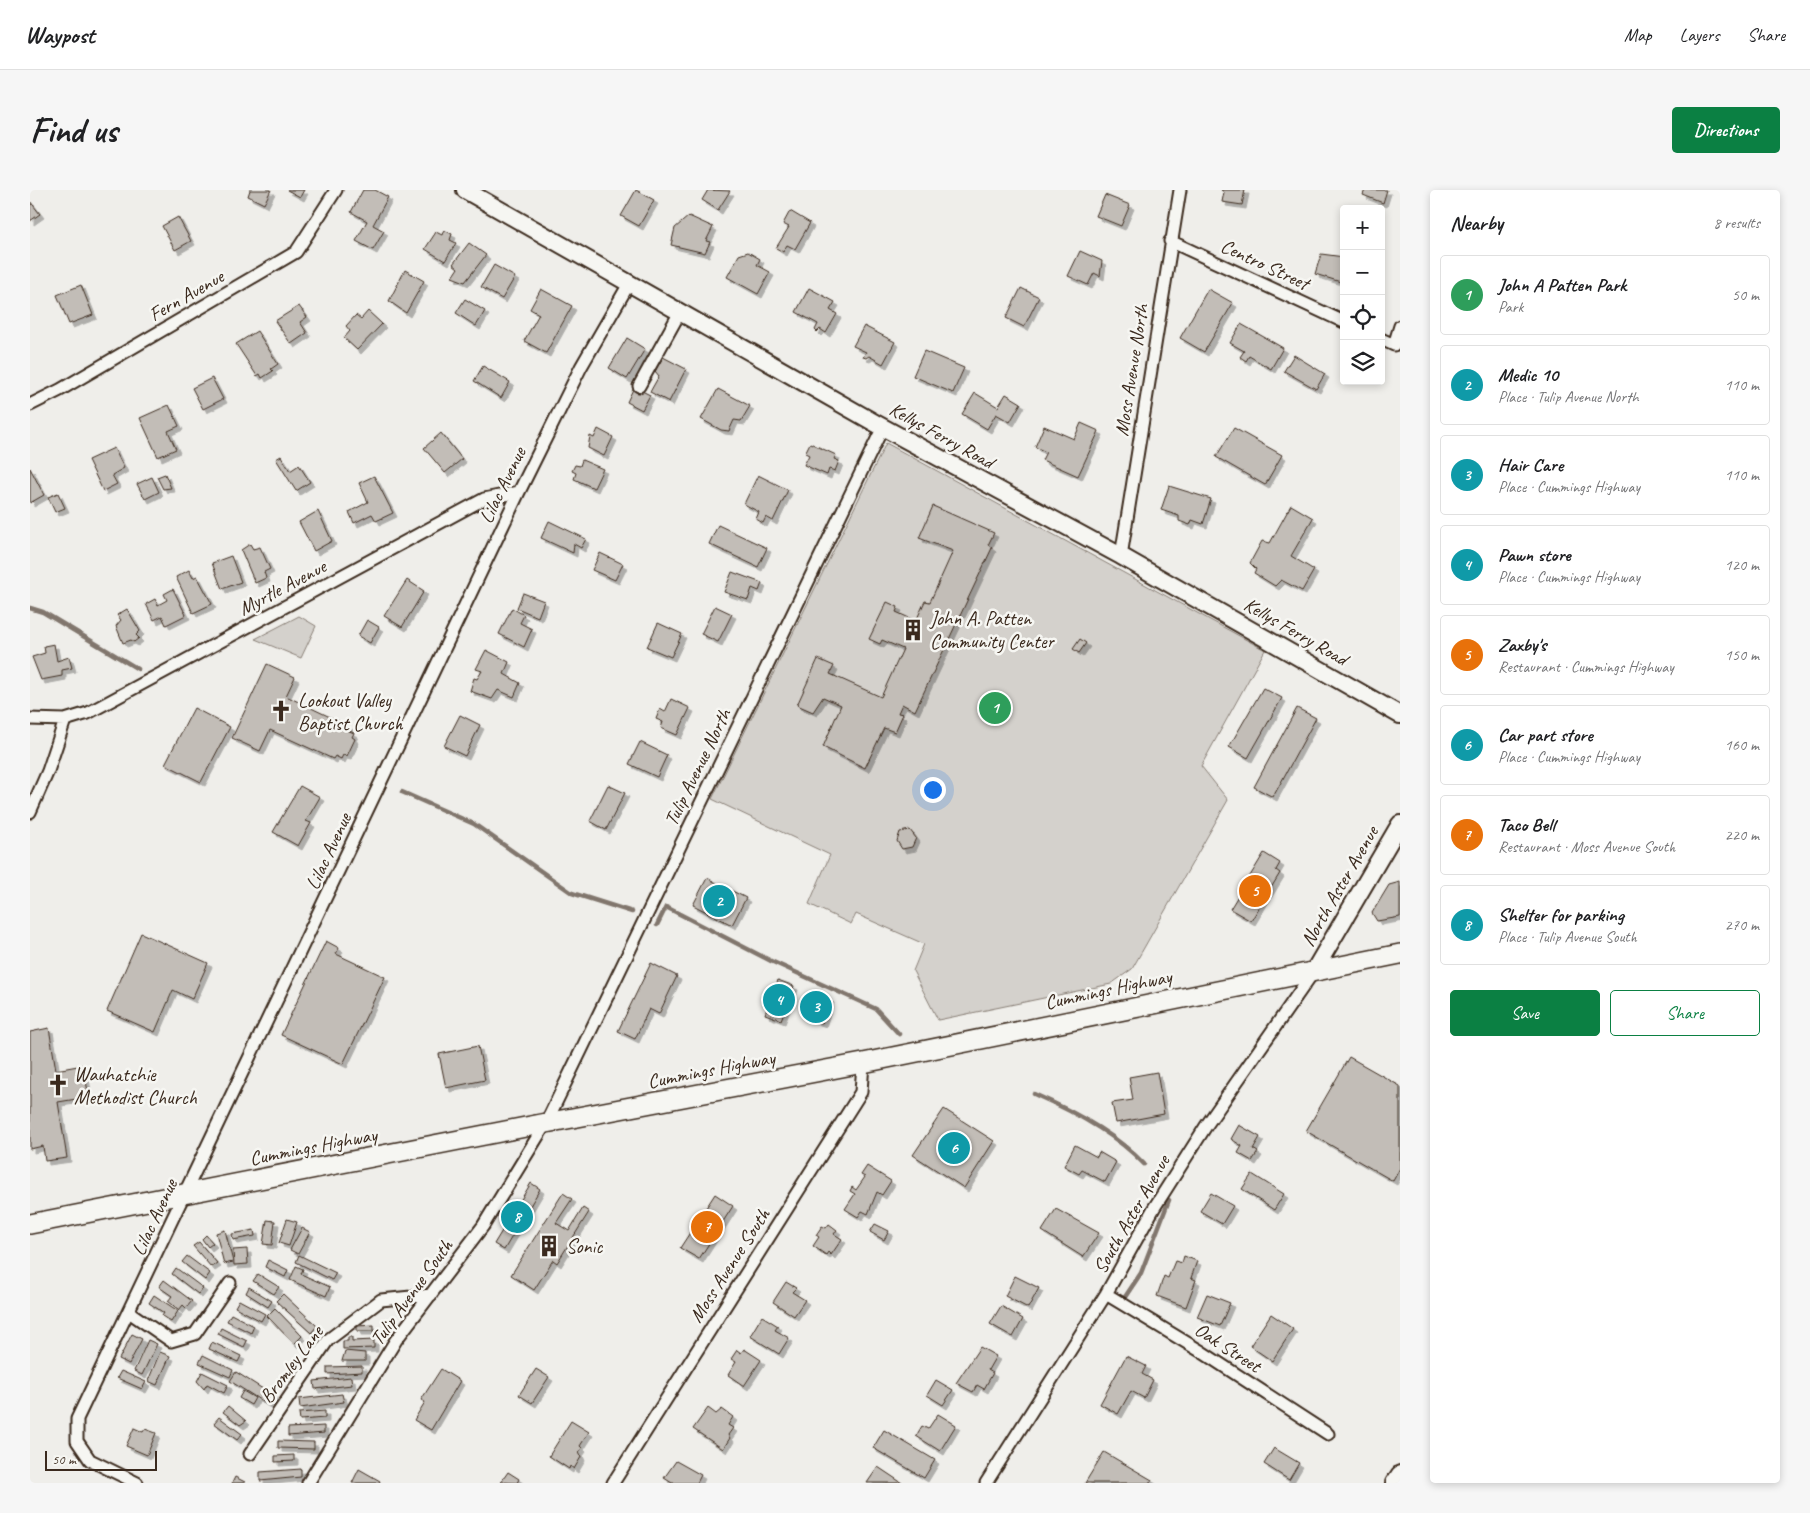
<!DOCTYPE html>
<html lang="en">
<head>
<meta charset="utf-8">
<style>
	:root { --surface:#fff; --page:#f6f6f6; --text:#202124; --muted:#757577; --line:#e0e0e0; --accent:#0b8043 }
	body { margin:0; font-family:Caveat,sans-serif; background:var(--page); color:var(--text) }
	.controls { position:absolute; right:15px; top:15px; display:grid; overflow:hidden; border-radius:5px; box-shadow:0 2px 8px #0003 }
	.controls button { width:45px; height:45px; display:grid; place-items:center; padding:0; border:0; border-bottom:1px solid var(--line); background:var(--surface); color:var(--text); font:25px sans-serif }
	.scale { position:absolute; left:15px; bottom:12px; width:112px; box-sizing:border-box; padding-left:5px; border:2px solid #3b2a1e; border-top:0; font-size:14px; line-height:18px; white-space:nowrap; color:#3b2a1e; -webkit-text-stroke:4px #f6f6f2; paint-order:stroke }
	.you { position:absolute; left:902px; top:599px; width:18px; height:18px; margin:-12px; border:4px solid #fff; border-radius:50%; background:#1a73e8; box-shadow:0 0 0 8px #1a73e833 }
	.badge { display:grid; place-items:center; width:32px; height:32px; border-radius:50%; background:var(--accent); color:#fff; font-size:16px; font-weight:700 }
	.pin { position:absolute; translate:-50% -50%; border:2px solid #fff; box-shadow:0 1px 5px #0006 }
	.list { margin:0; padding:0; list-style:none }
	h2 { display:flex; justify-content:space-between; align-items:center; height:65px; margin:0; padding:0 20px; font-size:21px }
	h2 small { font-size:16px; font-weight:400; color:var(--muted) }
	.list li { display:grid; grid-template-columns:32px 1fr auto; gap:15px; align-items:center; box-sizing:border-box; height:80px; margin:0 10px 10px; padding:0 10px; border:1px solid var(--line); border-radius:5px }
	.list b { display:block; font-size:19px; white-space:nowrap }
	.list p { margin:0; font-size:16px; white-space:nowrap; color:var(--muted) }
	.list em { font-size:16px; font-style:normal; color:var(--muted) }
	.actions { display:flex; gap:10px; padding:15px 20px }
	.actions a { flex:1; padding:11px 0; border:1px solid var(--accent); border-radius:5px; text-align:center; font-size:18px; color:var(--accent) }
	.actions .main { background:var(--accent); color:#fff }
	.icon { flex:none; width:28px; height:28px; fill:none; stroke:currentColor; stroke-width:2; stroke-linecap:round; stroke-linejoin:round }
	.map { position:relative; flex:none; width:1370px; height:1293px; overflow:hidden; border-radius:5px }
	header { display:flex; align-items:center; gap:30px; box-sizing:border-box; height:70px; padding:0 25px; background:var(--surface); border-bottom:1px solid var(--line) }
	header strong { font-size:24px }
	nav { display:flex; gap:28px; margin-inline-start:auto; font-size:18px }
	.intro { display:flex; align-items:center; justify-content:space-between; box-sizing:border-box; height:120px; padding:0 30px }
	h1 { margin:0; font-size:35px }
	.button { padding:12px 22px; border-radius:5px; background:var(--accent); color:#fff; font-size:18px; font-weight:700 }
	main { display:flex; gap:30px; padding:0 30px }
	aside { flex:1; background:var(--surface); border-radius:5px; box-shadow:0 2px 8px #0003 }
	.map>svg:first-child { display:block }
</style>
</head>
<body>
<header>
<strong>Waypost</strong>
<nav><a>Map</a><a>Layers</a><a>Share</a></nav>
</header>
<div class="intro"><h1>Find us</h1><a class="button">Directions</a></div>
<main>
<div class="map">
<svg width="1370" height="1293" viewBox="0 0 1370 1293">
	<defs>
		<filter id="shadow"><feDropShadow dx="4" dy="4" stdDeviation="0" flood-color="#0004"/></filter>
	</defs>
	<rect width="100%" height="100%" fill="#efeeea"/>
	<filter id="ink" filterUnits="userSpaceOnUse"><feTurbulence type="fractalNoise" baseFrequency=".02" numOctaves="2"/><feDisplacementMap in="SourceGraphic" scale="10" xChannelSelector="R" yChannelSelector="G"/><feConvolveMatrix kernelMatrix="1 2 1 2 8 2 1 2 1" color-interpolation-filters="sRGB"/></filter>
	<g filter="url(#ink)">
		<path fill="#d4d1cc" stroke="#887e75" d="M856 253 1235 460 1171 576 1198 610 1102 779 1081 794 908 830 883 781 894 754 826 724 821 734 779 714 800 665 682 609Z
			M269 426 286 436 271 468 225 449Z"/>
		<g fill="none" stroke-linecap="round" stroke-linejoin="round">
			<path stroke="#81766d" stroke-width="4.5" d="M0 418 13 422 108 479
				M372 602 444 634 542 703 602 722
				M627 735 636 717 741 771 846 819 869 844
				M1004 904C1043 921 1085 943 1114 974
				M1095 1107 1111 1083 1139 1010"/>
		</g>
		<path fill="#c2bdb7" stroke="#3b2a1e" filter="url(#shadow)" d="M220 0H241L234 14 218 6Z
			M257 0H274L270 7Z
			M333 0H345L358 7 343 35 354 41 343 60 326 51 337 31 321 22Z
			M606 0 624 10 609 36 591 26Z
			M678 0 700 1 688 20 672 10Z
			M1215 0 1212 15 1192 12 1194 2 1191 0Z
			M1335 0H1357L1353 13 1333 5Z
			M1075 5 1100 15 1091 36 1066 26Z
			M0 11 10 24 0 31Z
			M760 21 780 33 765 59 757 55 753 62 746 58 759 37 753 34Z
			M659 26 683 37 676 51 680 52 675 63 641 55 645 38Z
			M148 27 161 51 145 60 132 36Z
			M414 40 422 44 420 50 426 53 415 71 395 59 406 42 412 45Z
			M439 53 456 65 435 92 422 87 428 78 423 74Z
			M1050 61 1072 71 1070 86 1064 83 1058 95 1038 86Z
			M718 62 730 69 727 75 740 82 728 104 697 87 709 65Z
			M1291 64 1314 67V93L1285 84Z
			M464 75 485 87 472 109 451 97Z
			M375 80 394 91 376 123 359 111Z
			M51 95 63 125 39 134 27 105Z
			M779 98 805 112 800 120 807 124 796 143 790 139 787 142 785 140 788 134 766 122Z
			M991 98 1009 107 994 137 976 128Z
			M511 99 542 116 516 163 494 151 509 124 500 119Z
			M1178 99 1203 113 1174 162 1150 148Z
			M435 109 455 121 446 136 426 123Z
			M269 116 277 127 270 132 277 143 261 154 245 131Z
			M338 121 352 134 327 160 314 148 320 141 316 136 326 125 331 129Z
			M1211 134 1253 158 1241 179 1219 166 1216 171 1210 167 1214 161 1200 153Z
			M834 136 865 152 853 174 839 166 836 168 833 167 836 162 823 156Z
			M227 141 248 174 241 179 243 181 232 188 230 184 227 186 206 154Z
			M597 148 615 159 597 189 579 178Z
			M894 161 934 178 923 203 883 186Z
			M1264 165 1295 184 1286 199 1254 181Z
			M633 167 656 179 639 212 620 202 629 186 625 181Z
			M453 176 480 192 471 208 444 191Z
			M182 188 193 209 173 219 162 198Z
			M604 197 620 205 612 220 597 212Z
			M688 199 720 216 711 231 704 230 699 241 691 240 671 229Z
			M945 203 968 217 976 204 991 213 980 232 966 224 957 239 932 224Z
			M139 215 149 236 138 241 146 259 128 267 110 228Z
			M1051 233 1069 241 1048 286 1012 270 1016 262 1005 257 1014 236 1044 249Z
			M1204 238 1252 265 1235 295 1186 267Z
			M568 239 583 247 574 266 558 258 560 246 564 248Z
			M411 243 432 269 415 283 394 258Z
			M780 253 806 265 804 269 809 271 805 281 799 279 797 285 774 275 779 265 775 263Z
			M84 258 94 278 82 285 87 294 73 301 58 270Z
			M251 266 260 281 269 275 280 292 266 301 246 269Z
			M552 270 573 279 564 298 544 289 546 283 542 281 545 275 550 276Z
			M0 278 14 305 0 313Z
			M135 284 141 298 133 299 127 287Z
			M728 285 758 300 743 331 736 327 733 333 726 329 729 322 714 314Z
			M344 286 363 323 346 331 342 324 324 333 319 322 338 312 329 293Z
			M122 287 129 302 115 309 107 294Z
			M1139 296 1181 309 1173 334 1162 330 1160 335 1149 331V326L1131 320Z
			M28 303 35 318 25 322 18 307Z
			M1261 315 1283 328 1261 366 1284 380 1272 401 1251 390 1245 396 1224 383 1226 379 1220 373 1232 351 1240 353Z
			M903 316 964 343 958 355 962 358 885 521 872 514 868 523 873 524 865 542 854 538 835 578 793 557 811 515 793 507 783 522 767 515 788 469 804 476 800 484 851 507 873 459 852 450 850 454 839 449 857 412 868 417 866 422 886 431 895 411 900 412 923 361 889 348Z
			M288 321 302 351 284 361 269 332Z
			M519 331 556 349 551 358 544 354 543 363 511 348Z
			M688 335 737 358 728 377 679 354Z
			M220 354 223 359 230 357 240 379 234 382 236 388 225 393 211 360Z
			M570 363 593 374 585 390 562 380Z
			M201 366 211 392 192 399 182 373Z
			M159 380 163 388 167 386 182 414 163 423 146 387Z
			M702 382 732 393 729 401 722 398 718 410 694 402Z
			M377 390 394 401 372 437 354 426Z
			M143 399 156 425 136 435 132 426 124 430 116 414 125 409 128 415 137 410 134 404Z
			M493 403 514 411 508 427 487 418Z
			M685 416 702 424 688 452 671 444Z
			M482 418 494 425 490 433 502 439 494 457 469 444Z
			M97 419 110 441 106 445 109 448 104 452 101 450 93 453 86 436 91 430 87 425Z
			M337 430 349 437 340 453 328 446Z
			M628 433 652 444 641 467 617 457Z
			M1050 449 1056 453 1049 463 1043 459Z
			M24 454 27 471 39 467 42 478 32 480V486L11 490 2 467 15 463 14 456Z
			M456 460 479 472 474 484 490 493 484 507 468 500 462 509 440 501 444 488 447 489 452 481 446 479Z
			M237 474 265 487 256 506 319 536 317 540 324 543 322 547 325 549 317 566 313 565 311 569 305 566 303 569 240 540 230 561 202 548Z
			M1233 498 1252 508 1218 568 1199 557Z
			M641 509 660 518 647 545 631 538 633 532 626 529 630 519 635 522Z
			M164 518 200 537 171 592 135 574Z
			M1267 518 1286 528 1243 607 1224 597Z
			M430 525 450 535 435 566 414 556Z
			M610 552 637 565 627 587 599 574Z
			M578 595 595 603 576 640 560 631Z
			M270 596 290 607 276 631 281 633 268 656 243 642Z
			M880 640 886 648 882 657 872 659 867 651 870 642Z
			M1234 663 1250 673 1246 680 1250 683 1221 731 1200 719Z
			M677 688 716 708 702 735 663 715Z
			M1370 692V727L1347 731 1342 723 1359 695Z
			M111 743 178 773 162 809 143 800 125 842 77 821Z
			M296 751 309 758 306 764 355 787 313 874 251 845Z
			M621 773 647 786 629 824 619 819 605 849 588 841Z
			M748 790 764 796 751 830 735 824Z
			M781 802 800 809 792 833 772 826Z
			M19 838 26 880 53 875 59 907 28 912 37 968 15 971 13 956 0 959V842Z
			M448 856 455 890 416 898 409 864Z
			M1319 867 1370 896V978L1363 991 1276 941Z
			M1127 882 1134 924 1086 933 1082 913 1103 910 1099 887Z
			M914 919 964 951 934 998 883 965Z
			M1209 935 1230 947 1223 959 1228 962 1222 971 1208 963 1212 956 1201 949Z
			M1045 955 1067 967 1069 962 1086 972 1075 992 1052 980 1049 984 1034 976Z
			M837 976 861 991 852 1005 847 1002 838 1024 832 1021 828 1027 815 1019 825 1004 820 1001 822 997 826 1000 835 987 831 985Z
			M1222 984 1254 1004 1244 1020 1212 999Z
			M501 993 510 999 474 1060 464 1054Z
			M533 1003 542 1009 526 1033 539 1041 553 1018 559 1022 527 1073 523 1070 504 1100 481 1085Z
			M1181 1003 1203 1016 1192 1034 1170 1021Z
			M685 1004 703 1016 669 1069 650 1058Z
			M1026 1019 1069 1043 1053 1067 1012 1041Z
			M257 1029 267 1032 259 1056 249 1053Z
			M237 1030 245 1031 242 1055 233 1054Z
			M799 1034 807 1040 804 1044 812 1049 801 1065 798 1062 796 1065 783 1056 789 1047 786 1045 792 1036 796 1038Z
			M845 1034 859 1041 854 1050 840 1042Z
			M272 1038 280 1042 268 1064 260 1060Z
			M195 1040 203 1072 194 1074 186 1043Z
			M224 1040 225 1046 203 1050 202 1044Z
			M176 1045 183 1053 178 1057 172 1049Z
			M169 1052 187 1073 181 1077 163 1056Z
			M217 1059 218 1074 204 1075 203 1060Z
			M269 1065 306 1083 302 1090 266 1072Z
			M157 1066 180 1083 175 1090 152 1072Z
			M1154 1066 1167 1071 1161 1088 1166 1090 1156 1117 1127 1106 1134 1086 1138 1088 1145 1071 1152 1073Z
			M238 1070 258 1080 255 1087 235 1077Z
			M266 1076 273 1079 271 1084 300 1097 296 1106 260 1090Z
			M146 1078 173 1098 168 1104 142 1084Z
			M228 1084 249 1097 244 1104 223 1091Z
			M985 1086 1009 1098 998 1118 975 1106Z
			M134 1090 162 1111 156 1118 153 1115 149 1120 138 1111 142 1106 129 1097Z
			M756 1092 766 1098 762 1102 775 1110 764 1126 743 1112Z
			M219 1097 242 1111 238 1117 216 1103Z
			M253 1104 287 1136 281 1143 246 1111Z
			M1177 1104 1200 1113 1190 1136 1167 1127Z
			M124 1105 148 1121 141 1132 132 1126 134 1123 119 1113Z
			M209 1110 235 1124 231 1131 205 1117Z
			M971 1116 993 1129 983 1147 960 1134Z
			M245 1118 272 1146 264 1154 237 1126Z
			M201 1124 224 1136 221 1143 197 1131Z
			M1241 1124 1263 1139 1242 1171 1220 1156Z
			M732 1126 748 1136 745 1140 759 1148 749 1164 720 1146Z
			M344 1135V1141H327V1136Z
			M191 1138 217 1151 214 1157 188 1144Z
			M102 1144 112 1149 99 1174 89 1169Z
			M318 1147H322V1151L344 1150V1158L313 1159V1151H318Z
			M118 1150 127 1154 112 1185 104 1181Z
			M182 1152 211 1166 208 1172 179 1159Z
			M950 1157 966 1166 958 1180 963 1183 954 1199 947 1195 943 1202 926 1193Z
			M714 1159 731 1170 714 1196 698 1185 706 1172 701 1169 707 1160 711 1163Z
			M315 1161 335 1163V1171H312Z
			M130 1162 140 1166 127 1195 118 1191Z
			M173 1165 203 1180 200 1187 169 1173Z
			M1096 1166 1116 1176 1112 1184 1123 1190 1114 1208 1101 1201 1088 1224 1070 1214Z
			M332 1176V1182L297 1184V1177Z
			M411 1179 430 1191 401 1240 384 1230 395 1212 391 1210Z
			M506 1179 519 1187 502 1213 489 1205Z
			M91 1181 116 1192 112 1199 87 1188Z
			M172 1182 198 1195 194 1203 177 1194 174 1199 167 1191Z
			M206 1182 244 1206 238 1215 200 1191Z
			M321 1187 322 1195 285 1199 284 1191Z
			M906 1190 923 1200 913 1215 897 1205Z
			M213 1201 225 1208 221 1215 209 1208Z
			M312 1204 314 1212 270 1218 269 1209Z
			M198 1216 216 1231 210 1235 193 1222Z
			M678 1218 686 1224 692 1219 703 1227 698 1235 703 1238 698 1245 700 1248 693 1259 663 1239Z
			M295 1221V1228L270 1230 269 1223Z
			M908 1224 926 1235 910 1261 886 1246 892 1236 898 1239Z
			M189 1227 212 1244 207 1250 184 1233Z
			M541 1231 559 1242 550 1256 552 1258 549 1262 551 1267 544 1279 540 1276 539 1279 519 1266Z
			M294 1236V1243L258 1246V1238Z
			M104 1238 113 1242 115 1239 126 1243 117 1265 96 1256Z
			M854 1240 905 1270 894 1288 843 1258Z
			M248 1251 284 1252V1259L248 1258Z
			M1244 1258 1269 1273 1259 1290 1234 1274Z
			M1074 1262 1122 1290 1120 1293H1055Z
			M264 1265V1271L245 1272V1266Z
			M646 1271 671 1285 667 1293H642L634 1288Z
			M848 1277 872 1293H837Z
			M271 1279V1287L230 1291V1282Z
			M329 1279 350 1291 349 1293H322Z
			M478 1282 489 1289 487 1293 471 1292Z
			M205 1287 215 1292V1293H202Z"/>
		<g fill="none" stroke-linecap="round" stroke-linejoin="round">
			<g stroke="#3b2a1e" stroke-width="15">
				<path id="street" d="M1140 51 1314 132
					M1351 149 1364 155 1370 136
					M609 196 650 122
					M0 215 30 200 266 62 306 0
					M1091 366 1150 0
					M0 529 35 530
					M0 622 18 581 35 530 58 523 454 309 489 302
					M1076 1104 1172 1162 1298 1244
					M99 1122 141 1151 165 1144 200 1093
					M220 1264 298 1150 351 1110 401 1105
					M107 1293 60 1270 47 1251V1229L489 302 551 177 600 92
					M278 1293 366 1150 453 1036 516 933 853 237
					M583 1293 831 902 833 873
					M956 1293 1076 1104 1124 1018 1176 936 1284 781"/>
			</g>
			<g stroke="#3b2a1e" stroke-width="20">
				<path id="secondary" d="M435 0 845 233 1091 366 1370 525
					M1285 779 1370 634
					M1364 1293 1370 1284"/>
			</g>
			<g stroke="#3b2a1e" stroke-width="22">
				<path id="primary" d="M0 1034 516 933 833 873 1370 764"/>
			</g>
			<use href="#street" stroke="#f6f6f2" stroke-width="11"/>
			<use href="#secondary" stroke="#f6f6f2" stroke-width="16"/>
			<use href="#primary" stroke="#f6f6f2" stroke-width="19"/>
		</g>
	</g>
	<defs>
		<g id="building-bare" transform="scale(1.725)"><path d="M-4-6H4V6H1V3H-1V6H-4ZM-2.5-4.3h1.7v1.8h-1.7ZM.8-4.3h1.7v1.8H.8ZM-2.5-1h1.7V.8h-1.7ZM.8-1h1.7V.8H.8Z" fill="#3b2a1e" stroke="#f6f6f2" stroke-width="2.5" paint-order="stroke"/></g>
		<g id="church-bare" transform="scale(1.725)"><path d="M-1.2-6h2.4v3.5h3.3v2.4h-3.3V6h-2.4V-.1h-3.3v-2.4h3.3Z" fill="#3b2a1e" stroke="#f6f6f2" stroke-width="2.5" paint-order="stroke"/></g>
	</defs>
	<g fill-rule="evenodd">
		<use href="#building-bare" x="883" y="440"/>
		<use href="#church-bare" x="251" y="521"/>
		<use href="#church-bare" x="28" y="895"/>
		<use href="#building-bare" x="519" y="1056"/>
	</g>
	<g text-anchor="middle" stroke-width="5" stroke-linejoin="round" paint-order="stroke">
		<g font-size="20" fill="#3b2a1e" stroke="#f6f6f2">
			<text transform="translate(1235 74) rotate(25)" y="7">Centro Street</text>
			<text transform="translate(156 105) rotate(-30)" y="7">Fern Avenue</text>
			<text transform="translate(1101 180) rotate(-81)" y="7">Moss Avenue North</text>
			<text transform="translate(912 245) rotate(29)" y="7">Kellys Ferry Road</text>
			<text transform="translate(472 295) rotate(-64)" y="7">Lilac Avenue</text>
			<text transform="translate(252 397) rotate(-28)" y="7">Myrtle Avenue</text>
			<text transform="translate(1266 441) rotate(30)" y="7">Kellys Ferry Road</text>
			<text transform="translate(667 577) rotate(-64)" y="7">Tulip Avenue North</text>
			<text transform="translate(298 661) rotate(-65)" y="7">Lilac Avenue</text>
			<text transform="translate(1309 696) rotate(-60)" y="7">North Aster Avenue</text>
			<text transform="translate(1078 799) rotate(-12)" y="7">Cummings Highway</text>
			<text transform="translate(681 879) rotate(-11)" y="7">Cummings Highway</text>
			<text transform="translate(283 956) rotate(-11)" y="7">Cummings Highway</text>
			<text transform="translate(1101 1024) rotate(-60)" y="7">South Aster Avenue</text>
			<text transform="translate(124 1027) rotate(-65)" y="7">Lilac Avenue</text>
			<text transform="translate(699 1075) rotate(-57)" y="7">Moss Avenue South</text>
			<text transform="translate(381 1102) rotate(-54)" y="7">Tulip Avenue South</text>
			<text transform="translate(1198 1157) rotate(33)" y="7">Oak Street</text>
			<text transform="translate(261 1174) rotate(-53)" y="7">Bromley Lane</text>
		</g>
		<g font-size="20" fill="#3b2a1e" stroke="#f6f6f2" text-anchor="start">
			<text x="900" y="435">John A. Patten<tspan x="900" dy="23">Community Center</tspan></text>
			<text x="268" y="517">Lookout Valley<tspan x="268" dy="23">Baptist Church</tspan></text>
			<text x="44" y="891">Wauhatchie<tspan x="44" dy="23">Methodist Church</tspan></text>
			<text x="536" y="1063">Sonic</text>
		</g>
	</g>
</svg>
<div class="controls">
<button>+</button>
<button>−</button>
<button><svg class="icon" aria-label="locate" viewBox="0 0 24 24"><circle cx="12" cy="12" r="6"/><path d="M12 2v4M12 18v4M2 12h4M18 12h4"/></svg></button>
<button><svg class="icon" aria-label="layers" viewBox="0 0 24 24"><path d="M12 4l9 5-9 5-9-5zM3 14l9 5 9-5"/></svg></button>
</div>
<div class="scale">50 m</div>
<div class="you"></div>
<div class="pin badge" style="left:965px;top:518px;background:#2e9e5b">1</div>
<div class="pin badge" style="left:689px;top:711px;background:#0f9aa8">2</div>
<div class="pin badge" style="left:786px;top:817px;background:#0f9aa8">3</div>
<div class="pin badge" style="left:749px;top:810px;background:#0f9aa8">4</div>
<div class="pin badge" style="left:1225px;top:701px;background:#e8710a">5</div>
<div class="pin badge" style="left:924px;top:958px;background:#0f9aa8">6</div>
<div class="pin badge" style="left:677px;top:1037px;background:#e8710a">7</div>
<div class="pin badge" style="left:487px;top:1027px;background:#0f9aa8">8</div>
</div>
<aside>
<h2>Nearby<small>8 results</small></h2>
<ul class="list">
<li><span class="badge" style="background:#2e9e5b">1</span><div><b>John A Patten Park</b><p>Park</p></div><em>50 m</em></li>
<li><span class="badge" style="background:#0f9aa8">2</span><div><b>Medic 10</b><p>Place · Tulip Avenue North</p></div><em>110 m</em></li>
<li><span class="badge" style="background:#0f9aa8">3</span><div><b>Hair Care</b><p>Place · Cummings Highway</p></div><em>110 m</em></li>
<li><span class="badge" style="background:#0f9aa8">4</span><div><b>Pawn store</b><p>Place · Cummings Highway</p></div><em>120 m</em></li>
<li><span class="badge" style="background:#e8710a">5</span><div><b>Zaxby's</b><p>Restaurant · Cummings Highway</p></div><em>150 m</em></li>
<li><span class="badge" style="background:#0f9aa8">6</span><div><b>Car part store</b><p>Place · Cummings Highway</p></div><em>160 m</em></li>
<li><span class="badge" style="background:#e8710a">7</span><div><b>Taco Bell</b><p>Restaurant · Moss Avenue South</p></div><em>220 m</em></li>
<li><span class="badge" style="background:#0f9aa8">8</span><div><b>Shelter for parking</b><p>Place · Tulip Avenue South</p></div><em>270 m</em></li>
</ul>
<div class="actions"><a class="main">Save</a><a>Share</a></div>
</aside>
</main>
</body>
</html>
